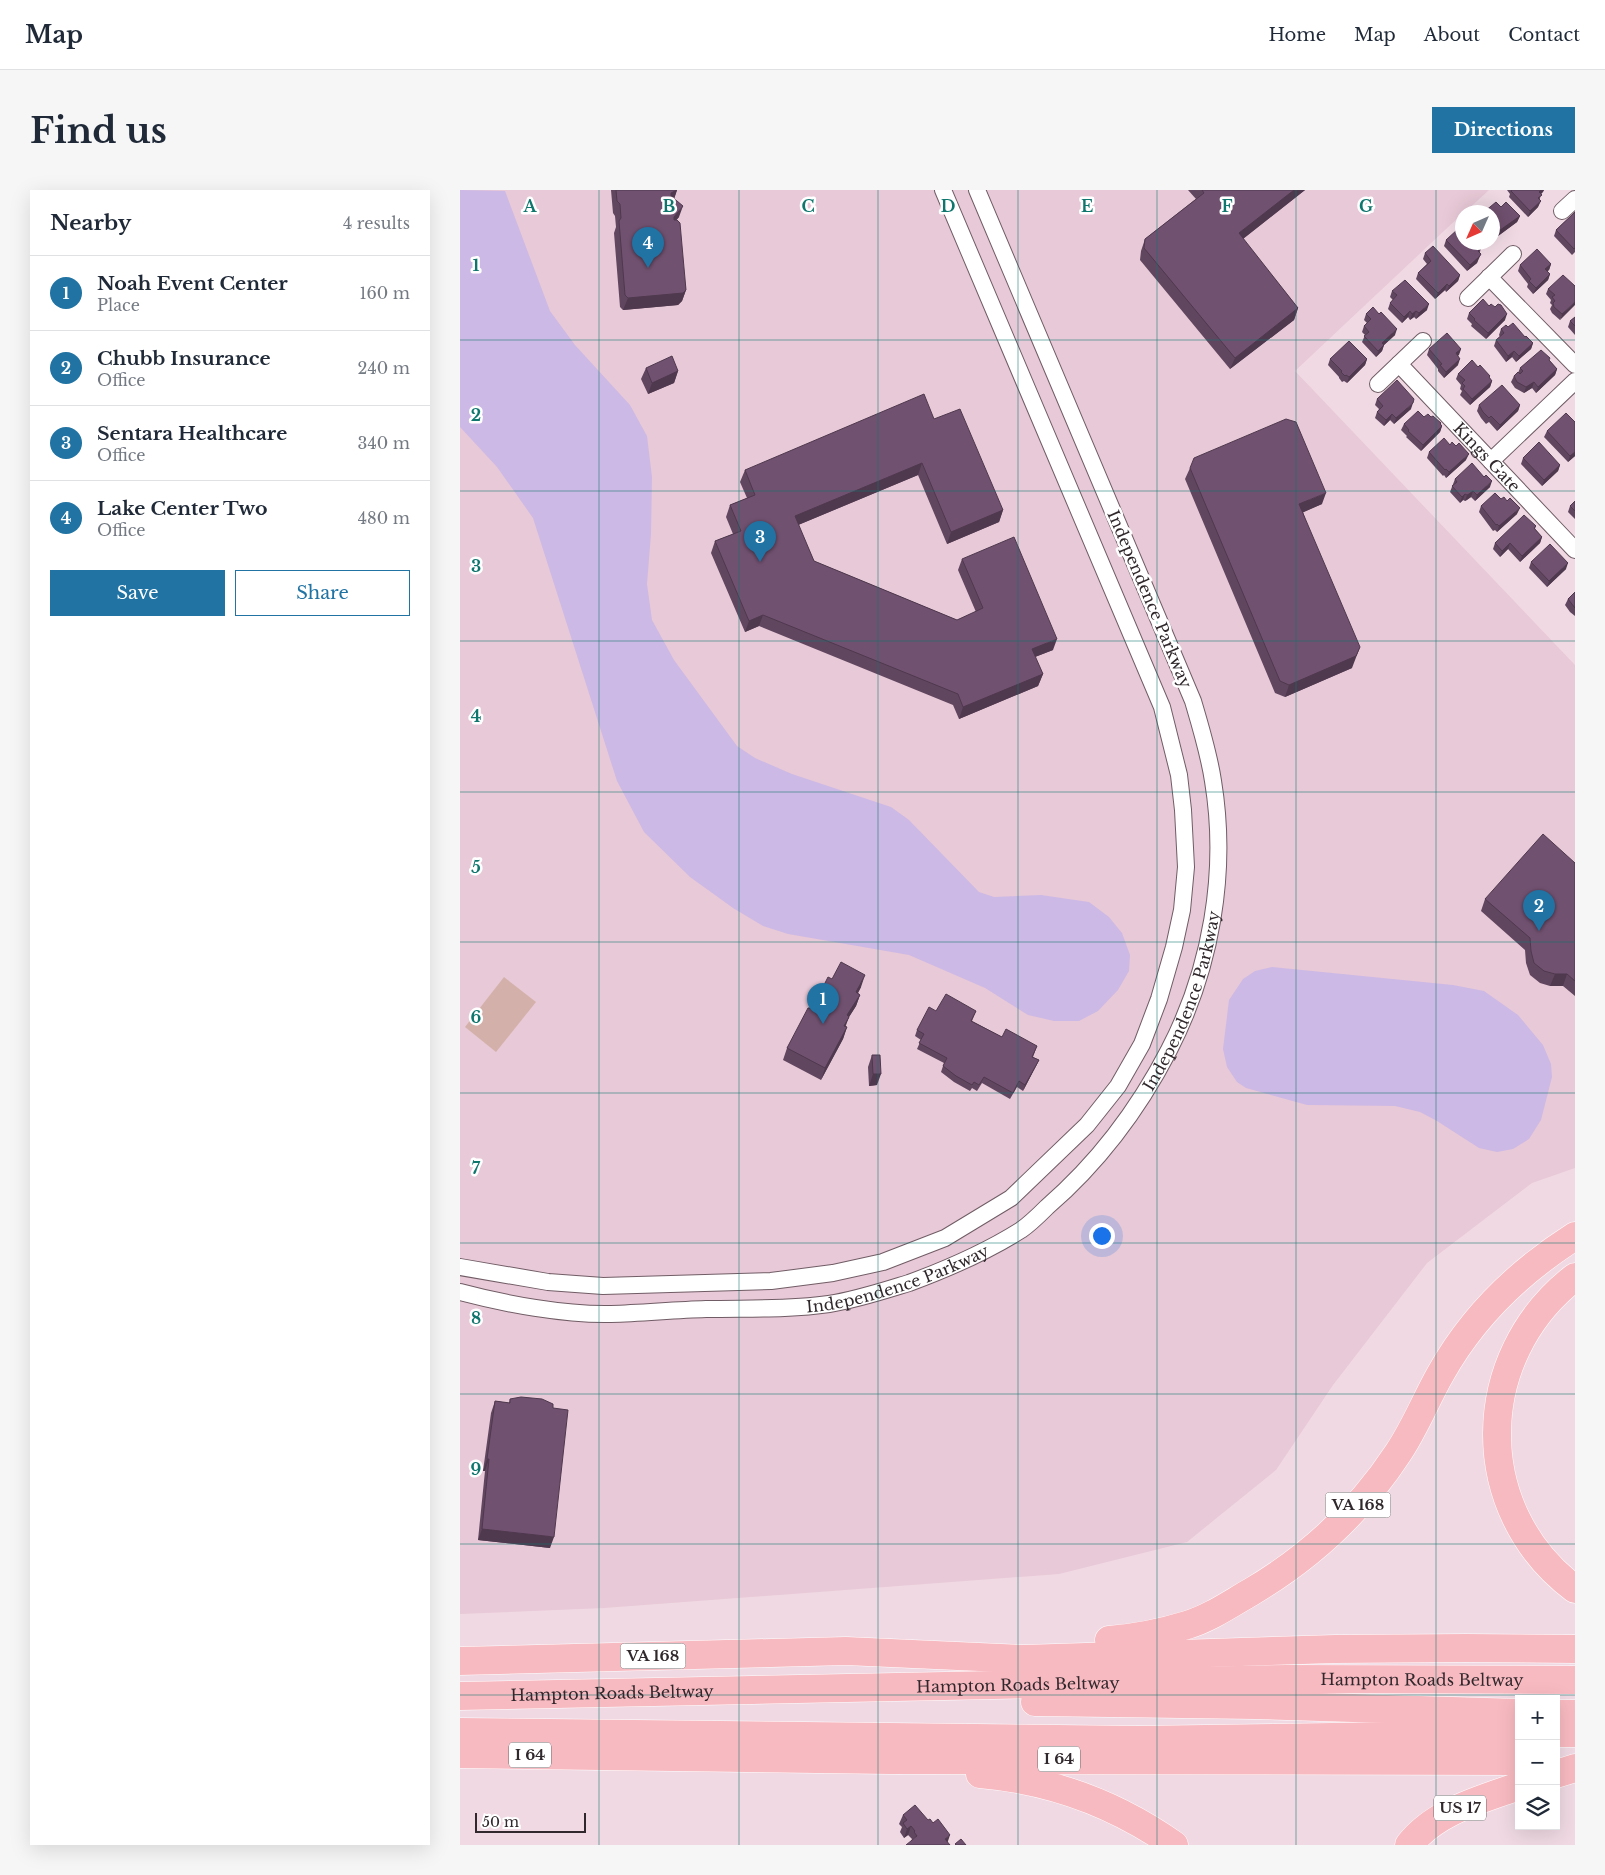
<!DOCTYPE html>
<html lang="en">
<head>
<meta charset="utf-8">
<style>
	:root { --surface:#fff; --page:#f6f6f7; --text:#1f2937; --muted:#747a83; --line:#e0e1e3; --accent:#2073a3 }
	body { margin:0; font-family:"Libre Baskerville",serif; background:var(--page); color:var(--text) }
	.controls { position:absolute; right:15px; bottom:15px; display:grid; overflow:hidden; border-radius:0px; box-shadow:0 5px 20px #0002 }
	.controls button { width:45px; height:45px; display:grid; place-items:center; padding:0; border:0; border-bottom:1px solid var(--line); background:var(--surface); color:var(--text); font:25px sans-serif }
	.compass { position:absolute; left:995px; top:15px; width:45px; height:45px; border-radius:50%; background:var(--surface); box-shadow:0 5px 20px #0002; rotate:225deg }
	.scale { position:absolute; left:15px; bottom:12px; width:111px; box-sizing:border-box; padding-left:5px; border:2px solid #30282c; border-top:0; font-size:14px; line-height:18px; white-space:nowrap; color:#30282c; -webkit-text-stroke:4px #fff; paint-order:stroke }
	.you { position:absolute; left:641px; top:1045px; width:18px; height:18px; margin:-12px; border:4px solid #fff; border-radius:50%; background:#1a73e8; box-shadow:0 0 0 8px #1a73e833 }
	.badge { display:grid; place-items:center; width:32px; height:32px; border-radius:50%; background:var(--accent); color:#fff; font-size:16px; font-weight:700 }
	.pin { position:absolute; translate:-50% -41px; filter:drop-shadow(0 1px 2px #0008) }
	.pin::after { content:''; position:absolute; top:26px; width:18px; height:15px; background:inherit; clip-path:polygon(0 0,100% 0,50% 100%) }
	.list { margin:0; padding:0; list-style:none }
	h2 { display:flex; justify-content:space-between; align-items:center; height:65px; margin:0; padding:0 20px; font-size:21px }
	h2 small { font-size:16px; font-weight:400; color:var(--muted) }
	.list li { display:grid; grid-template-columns:32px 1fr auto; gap:15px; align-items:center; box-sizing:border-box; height:75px; padding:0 20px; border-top:1px solid var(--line) }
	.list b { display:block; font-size:19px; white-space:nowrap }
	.list p { margin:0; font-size:16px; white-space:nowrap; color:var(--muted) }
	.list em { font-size:16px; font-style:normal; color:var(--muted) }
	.actions { display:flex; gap:10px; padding:15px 20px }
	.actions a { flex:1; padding:11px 0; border:1px solid var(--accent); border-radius:0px; text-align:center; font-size:18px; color:var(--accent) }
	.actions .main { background:var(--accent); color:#fff }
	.icon { flex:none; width:28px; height:28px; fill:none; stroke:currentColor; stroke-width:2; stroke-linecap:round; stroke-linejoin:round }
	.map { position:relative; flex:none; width:1115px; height:1655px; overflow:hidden; border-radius:0px }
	header { display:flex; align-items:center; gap:30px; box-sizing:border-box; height:70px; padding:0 25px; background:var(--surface); border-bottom:1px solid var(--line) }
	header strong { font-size:24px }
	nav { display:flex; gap:28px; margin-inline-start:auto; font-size:18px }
	.intro { display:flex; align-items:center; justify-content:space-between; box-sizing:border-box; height:120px; padding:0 30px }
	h1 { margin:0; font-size:35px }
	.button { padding:12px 22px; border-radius:0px; background:var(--accent); color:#fff; font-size:18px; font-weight:700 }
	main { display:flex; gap:30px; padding:0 30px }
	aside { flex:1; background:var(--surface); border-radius:0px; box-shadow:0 5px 20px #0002 }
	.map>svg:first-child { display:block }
</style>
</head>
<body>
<header>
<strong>Map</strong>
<nav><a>Home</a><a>Map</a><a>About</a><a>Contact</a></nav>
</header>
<div class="intro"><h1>Find us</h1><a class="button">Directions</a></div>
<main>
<aside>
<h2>Nearby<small>4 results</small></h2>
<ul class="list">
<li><span class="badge">1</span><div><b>Noah Event Center</b><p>Place</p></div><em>160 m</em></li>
<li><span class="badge">2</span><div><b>Chubb Insurance</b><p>Office</p></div><em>240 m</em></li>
<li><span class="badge">3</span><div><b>Sentara Healthcare</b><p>Office</p></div><em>340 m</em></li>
<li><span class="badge">4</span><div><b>Lake Center Two</b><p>Office</p></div><em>480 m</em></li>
</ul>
<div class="actions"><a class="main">Save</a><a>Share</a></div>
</aside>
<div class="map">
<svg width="1115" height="1655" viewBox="0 0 1115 1655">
	<rect width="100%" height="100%" fill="#f0d9e3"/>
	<path fill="#e8c9d7" d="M0 0H1029L1005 22H1002V24L835 181 1115 475V978L1072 993 967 1073 873 1195 816 1280 727 1352 599 1384 144 1418 0 1424Z"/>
	<path fill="#d3b1aa" d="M44 787 76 812 36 862 5 837Z"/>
	<path fill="#cdb9e5" d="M0 0 45 1 90 121 115 155 170 215 187 246 192 287 191 344 187 394 192 430 214 470 277 556 295 568 332 584 431 617 449 630 519 702 534 707 581 705 629 712 649 727 662 743 670 765 669 781 658 800 638 821 619 831H594L568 825 525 798 449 765 328 744 303 736 273 718 230 687 184 642 157 591 73 328 37 277 0 237Z
		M812 777 993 795 1024 801 1058 825 1083 855 1091 874 1092 887 1081 930 1069 949 1053 959 1037 962 1019 958 977 931 960 922 935 916 847 915 786 898 777 892 767 877 763 859 769 810 783 789 795 781Z"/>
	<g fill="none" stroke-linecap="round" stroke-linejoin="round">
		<g stroke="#705c65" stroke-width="18">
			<g id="minor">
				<path d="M1102 21 1115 9"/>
				<path d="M1029 87 1115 175"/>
				<path d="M1008 108 1053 64"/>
				<path id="s1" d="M939 174 1115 360"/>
				<path d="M918 194 963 151"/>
				<path d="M1031 271 1115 191"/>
				<path d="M0 1077 88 1092 143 1096 311 1091 373 1083 423 1072 485 1048 551 1008 627 935 658 896 682 854 699 809 714 757 722 720 726 677 723 620 719 585 702 517 483 0"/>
				<path id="s2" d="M0 1102C45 1114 105 1125 151 1124 183 1123 214 1120 246 1119 286 1118 329 1120 369 1114 396 1110 423 1101 449 1093 487 1079 526 1062 561 1040 570 1034 579 1025 587 1017 639 972 678 920 709 860 751 779 768 682 753 591 749 564 741 538 733 511L517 0"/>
			</g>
		</g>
		<g stroke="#fff" stroke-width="29">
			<g id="motorway">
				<path d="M1115 1087C1012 1166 1010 1321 1115 1399"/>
				<path d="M649 1450C675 1448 701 1443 727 1435 750 1428 770 1414 791 1402 850 1367 900 1321 938 1263 955 1238 966 1209 981 1183 1013 1126 1060 1081 1115 1046"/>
				<path d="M0 1471 386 1461 564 1469 875 1459 1006 1458 1115 1459"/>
				<path id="s3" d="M0 1506 827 1489 1115 1490"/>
				<path d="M575 1512 795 1515 1059 1523"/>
				<path d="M1096 1524H1115"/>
				<path d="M0 1542 678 1550 1059 1544"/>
				<path d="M1096 1543H1115"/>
				<path d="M0 1564 429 1570 1059 1571"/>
				<path d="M520 1584C590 1590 656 1614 714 1655"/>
				<path d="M1096 1584 1115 1578"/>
				<path d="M949 1655C976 1621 1020 1610 1059 1596"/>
			</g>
		</g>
		<use href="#minor" stroke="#fff" stroke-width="16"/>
		<use href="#motorway" stroke="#f8bac1" stroke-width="28"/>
	</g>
	<path fill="#614660" d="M151 0H217L214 9 219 27 216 30 226 100 222 111 218 115 163 120 160 117 154 43 156 37 155 26 153 23Z
		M728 0H845L783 49 838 118 834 130 770 179 680 70 681 61 685 49 736 9Z
		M1047 0H1084L1081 4 1078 17 1068 27 1049 7 1050 4Z
		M1041 17 1060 26 1057 32 1034 49 1032 47V22Z
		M1115 22V62L1112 65 1094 46 1096 40Z
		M986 50 1002 52H1025L1023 56 1021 58 1017 73 1007 81 984 56Z
		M965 63 1000 85 998 91 986 102 985 100 975 109 956 89 958 83 967 74 963 69Z
		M1091 74 1089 80 1087 81 1090 84 1088 90 1073 104 1067 97 1068 94 1058 81 1060 75Z
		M1115 96 1100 130 1092 123 1090 119 1092 115 1090 113 1091 110 1086 104 1088 99Z
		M932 101 967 120 956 129 954 127 950 130 948 127 942 133 928 119 930 113 933 110 930 107Z
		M1029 116 1045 130 1026 149 1011 136 1012 134 1007 129 1009 123Z
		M906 124 935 145 924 155 922 161 916 167 902 152 905 145 902 142 904 136 907 133 904 130Z
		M1115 127V145L1108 137 1110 131Z
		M1048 137 1073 153 1071 159 1056 172 1052 167 1046 172 1034 156 1036 150 1040 147 1039 145 1041 139Z
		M969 159H1001L998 165V175L984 188 978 181V179L967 165Z
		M870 169H907L905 175 887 193 884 191 882 192 879 188V187L868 175Z
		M1090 171 1097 179 1095 185 1076 203 1072 198 1064 203 1055 198 1051 192 1054 186 1058 183 1060 178Z
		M1018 177 1030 186 1029 188 1032 191 1030 197 1010 215 1000 205 1002 201 1000 199 1001 195 996 189 998 184Z
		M186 178 218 181 214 193 188 204 181 189Z
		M917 209 951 219 934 234 930 230 924 236 915 228 917 222 919 219 915 215Z
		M1019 215H1060L1058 221 1037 241 1029 232 1026 234 1021 228 1017 221Z
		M964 227H971L981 233V234L982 236 980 242 961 261 946 247 947 246 941 240 944 234Z
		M474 229 543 320 539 332 487 354 458 285 338 335 354 371 497 430 516 422 498 380 502 369 593 460 575 467 583 484 578 496 499 529 493 515 299 436 285 442 251 363 255 351 273 344 266 327 270 315 287 308 280 292 285 280Z
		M1115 232V266L1108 272 1084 247 1087 241Z
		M990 255 1006 270 986 288 984 285 983 286 967 268 969 262Z
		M1063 268 1100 275 1098 281 1082 296 1061 274Z
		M730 278 862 314 843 322 892 478 825 507 815 503 725 289Z
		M995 289 1030 297 1015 311 1011 307 1007 310 1005 311 1003 310 1000 313 990 302Z
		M1041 309 1057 324 1037 342 1035 340 1033 341 1019 322 1021 316Z
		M1115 311V329L1108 322 1110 316Z
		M1076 336 1075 339 1082 347 1080 353 1060 372 1048 359 1040 367 1033 359 1035 353Z
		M1071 372 1106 379 1087 397 1069 378Z
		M1115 402V426L1110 422 1105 415 1108 409Z
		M1115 673V806L1103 796H1090L1080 793 1070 785 1066 773 1065 760 1021 721 1025 709Z
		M372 789 401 797 398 803 400 805 396 816 389 827 385 836 387 837 383 849 361 890 323 870 327 858 352 818 358 812 363 797Z
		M476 821H516L512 831 542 847 577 856 573 867 579 870 576 876 563 901 557 897 550 909 522 893 517 901 512 898 510 901 494 892 481 882 484 873 457 859 461 850 455 846 457 840Z
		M412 865 417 895 409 896 408 877Z
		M50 1209 93 1218 90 1358 18 1350 25 1281H23L31 1223 35 1211 49 1213Z
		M443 1625 468 1630 473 1633 451 1651 452 1649 448 1645 444 1648 440 1642 442 1637 439 1634Z"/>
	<path fill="#4f394e" d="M217 0 213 12 207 14 211 3Z
		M834 0H845L775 55 779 43Z
		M1081 0H1084L1083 2 1077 8 1079 2Z
		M1081 11 1078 17 1068 27 1070 21Z
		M223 16 219 27 209 39 214 27Z
		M1060 26 1057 32 1034 49 1036 43Z
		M1023 52H1025L1023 56 1017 62 1019 56Z
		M1021 64 1017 73 1007 81 1010 75Z
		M1091 74 1089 80 1083 85 1085 79Z
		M1090 84 1088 90 1073 104 1076 98Z
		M1000 85 998 91 986 102 989 96Z
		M987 94 985 100 975 109 978 103Z
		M226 100 222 111 218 115 163 120 168 108Z
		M1115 112V115L1100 130 1102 124Z
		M969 114 967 120 956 129 959 123Z
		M838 118 834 130 770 179 775 168Z
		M950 121 948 127 942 133 944 127Z
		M956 121 954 127 950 130 952 124Z
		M1047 124 1045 130 1026 149 1028 143Z
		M937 139 935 145 924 155 922 161 916 167 922 153Z
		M1073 153 1071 159 1056 172 1059 166Z
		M1001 159 999 165 993 169 996 163Z
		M1054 161 1052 167 1046 172 1048 166Z
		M907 169 905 175 887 193 889 187Z
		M1000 169 998 175 984 188 986 182Z
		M1097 179 1095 185 1076 203 1078 197Z
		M218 181 214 193 188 204 192 193Z
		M1032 191 1030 197 1010 215 1012 209Z
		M1074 192 1072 198 1064 203 1066 197Z
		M953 213 951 219 934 234 936 228Z
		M1060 215 1058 221 1037 241 1040 235Z
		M932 224 930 230 924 236 926 230Z
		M982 236 980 242 961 261 963 255Z
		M1115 262V266L1108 272 1110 266Z
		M1009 264 1006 270 986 288 989 282Z
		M462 273 458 285 331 338 335 326Z
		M1100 275 1098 281 1082 296 1084 290Z
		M1032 291 1030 297 1015 311 1017 305Z
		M1013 301 1011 307 1005 311 1007 305Z
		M866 303 862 314 835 326 839 314Z
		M1005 304 1003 310 1000 313 1002 307Z
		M1060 318 1057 324 1037 342 1039 336Z
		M543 320 539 332 487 354 491 342Z
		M1082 347 1080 353 1060 372 1062 366Z
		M1050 353 1048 359 1040 367 1042 361Z
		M1108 373 1106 379 1087 397 1089 391Z
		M303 425 299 436 285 442 289 431Z
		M597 449 593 460 567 470 572 459Z
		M900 457 892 478 825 507 829 495Z
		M583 484 578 496 499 529 503 517Z
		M1095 784H1107L1103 796H1090Z
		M405 785 401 797 392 814 396 802Z
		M400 805 396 816 389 827 385 838 384 836 387 825Z
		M387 837 383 849 361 890 365 878Z
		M579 870 576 876 563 901 565 895Z
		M413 884H421L417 895 409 896Z
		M27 1269H29L25 1281H23Z
		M22 1339 94 1347 90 1358 18 1350Z
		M451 1636 448 1645 444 1648 447 1639Z
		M490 1645 487 1654 485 1649Z"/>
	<path fill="#715170" stroke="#4f394e" d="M156 0H217L211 3V6L223 16 214 27V30H217L220 33 226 100 223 103 168 108 165 105 159 31 161 28 160 14 157 11Z
		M742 0H834L779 43 838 118 775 168 684 58 685 49 744 3Z
		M1052 0H1081L1079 2 1082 5 1078 8 1081 11 1070 21 1051 1Z
		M1036 12 1041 17 1046 12 1060 26 1036 43 1032 39V22H1024Z
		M1115 22V58L1114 59 1096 40Z
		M1001 38 1002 40V52H1023L1019 56 1021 59 1018 61 1021 64 1019 67 1010 75 986 50 998 39Z
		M973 56 1000 85 989 96 987 94 978 103 958 83 971 71 965 63Z
		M1077 59 1091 74 1085 79 1090 84 1076 98 1069 91 1071 89 1060 75Z
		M1103 85 1115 96V112L1102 124 1094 117 1093 113 1095 111 1092 107 1095 105 1088 99Z
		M945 90 969 114 959 123 956 121 952 124 950 121 944 127 930 113 937 105 932 101Z
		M1023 109 1029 116 1031 114 1035 117 1038 114 1041 115 1047 124 1028 143 1014 130 1015 129 1009 123Z
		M913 117 919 124 921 122 937 139 922 153 924 155 918 161 904 146 909 142 904 136 911 129 906 124Z
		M1115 127V136L1110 131Z
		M1053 133 1065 147 1066 146 1073 153 1059 166 1054 161 1048 166 1036 150 1044 143 1041 139 1046 135 1048 137Z
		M987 143 1001 159 996 163 1000 169 986 182 980 175 982 174 969 159Z
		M889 151 907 169 889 187 886 185 885 186 881 182 882 181 870 169Z
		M1081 160 1090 168 1089 170 1097 179 1078 197 1074 192 1066 197 1057 192 1054 186 1058 182 1060 184 1063 181 1060 178Z
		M212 166 218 181 192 193 186 178Z
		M1012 170 1018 177 1020 175 1030 186 1029 187 1032 191 1012 209 1003 199 1005 196 1002 193 1005 190 998 184Z
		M937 190 954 209 953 213 936 228 932 224 926 230 917 222 923 216 917 209Z
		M1042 195 1060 215 1040 235 1031 226 1029 228 1023 222 1019 215Z
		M464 204 474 229 500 219 543 320 491 342 462 273 335 326 354 371 497 430 523 418 502 369 554 347 597 449 572 459 583 484 503 517 498 504 303 425 289 431 255 351 281 341 270 315 295 305 285 280Z
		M958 221 964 227 968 224 971 227 973 226 981 233 980 234 982 236 963 255 948 241 949 240 944 234Z
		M1106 223 1115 232V262L1110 266 1087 241Z
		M826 229 836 232 866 303 839 314 900 457 896 466 829 495 820 491 730 278 734 268Z
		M984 248 990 255 992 252 996 256 999 253 1009 264 989 282 986 279 985 280 969 262Z
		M1079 252 1100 275 1084 290 1063 268Z
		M1012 273 1024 287 1026 285 1032 291 1017 305 1013 301 1009 304 1007 305 1005 304 1002 307 992 296 997 292 995 289Z
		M1035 303 1041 309 1044 307 1047 311 1050 308 1060 318 1039 336 1037 334 1036 335 1021 316Z
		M1115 311V321L1110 316Z
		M1064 325 1076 336 1074 338 1082 347 1062 366 1050 353 1042 361 1035 353Z
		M1090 354 1108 373 1089 391 1071 372Z
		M1115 402V418L1108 409Z
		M1083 644 1115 673V791L1107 784H1095L1084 781 1074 773 1071 761 1070 748 1025 709Z
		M381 772 405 785 396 802 400 805 387 825 389 827 384 836 387 837 365 878 327 858 348 818H352L356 811 358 812 365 798 363 797 368 787 372 789Z
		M486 804 516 821 511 831 542 847 546 839 577 856 572 867 579 870 565 895 559 891 553 903 524 887 519 895 514 892 512 895 496 886 483 876 487 868 459 853 464 844 457 840 469 817 476 821Z
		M412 865H420L421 884H413Z
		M61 1207 82 1209 93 1214V1218L108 1220 94 1347 22 1339 29 1269H27L35 1211 50 1213V1209Z
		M455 1615 468 1630 470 1629 473 1633 478 1629 490 1645 485 1649 490 1655H446L457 1646 454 1642 455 1641 451 1636 447 1639 443 1633 447 1630 443 1625Z
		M501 1649 506 1655H496L495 1654Z"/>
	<path fill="none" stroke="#0f766e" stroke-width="1" stroke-opacity="0.55" d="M139 0V1655M279 0V1655M418 0V1655M558 0V1655M697 0V1655M836 0V1655M976 0V1655M0 150H1115M0 301H1115M0 451H1115M0 602H1115M0 752H1115M0 903H1115M0 1053H1115M0 1204H1115M0 1354H1115M0 1505H1115"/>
	<g text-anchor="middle" stroke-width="5" stroke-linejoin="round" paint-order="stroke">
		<g fill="#fff" stroke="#6e686b" stroke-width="1">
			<rect x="865.5" y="1302.5" width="65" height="25" rx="4"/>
			<rect x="160.5" y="1453.5" width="65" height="25" rx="4"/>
			<rect x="49" y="1552.5" width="42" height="25" rx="4"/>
			<rect x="578" y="1556.5" width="42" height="25" rx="4"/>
			<rect x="974" y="1605.5" width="52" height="25" rx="4"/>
		</g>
		<g font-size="15" font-weight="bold" fill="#30282c">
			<text x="898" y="1320">VA 168</text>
			<text x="193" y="1471">VA 168</text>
			<text x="70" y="1570">I 64</text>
			<text x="599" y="1574">I 64</text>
			<text x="1000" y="1623">US 17</text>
		</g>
		<g font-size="16" fill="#30282c" stroke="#fff">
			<text dy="6" stroke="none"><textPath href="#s1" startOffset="128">Kings Gate</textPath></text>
			<text transform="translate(690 409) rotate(67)" y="6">Independence Parkway</text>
			<text dy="6" stroke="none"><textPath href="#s2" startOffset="864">Independence Parkway</textPath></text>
			<text dy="6" stroke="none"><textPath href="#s2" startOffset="444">Independence Parkway</textPath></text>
			<text dy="6" stroke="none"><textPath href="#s3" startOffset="962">Hampton Roads Beltway</textPath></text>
			<text dy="6" stroke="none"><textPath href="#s3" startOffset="558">Hampton Roads Beltway</textPath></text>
			<text dy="6" stroke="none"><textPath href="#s3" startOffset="152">Hampton Roads Beltway</textPath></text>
		</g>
	</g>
	<g font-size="16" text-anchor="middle" font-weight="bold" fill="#0f766e" stroke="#fff" stroke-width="5" stroke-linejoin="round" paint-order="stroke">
		<text x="70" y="22">A</text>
		<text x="209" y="22">B</text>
		<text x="348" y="22">C</text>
		<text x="488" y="22">D</text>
		<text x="627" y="22">E</text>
		<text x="767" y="22">F</text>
		<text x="906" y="22">G</text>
		<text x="16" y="81">1</text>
		<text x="16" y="231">2</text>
		<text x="16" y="382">3</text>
		<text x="16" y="532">4</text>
		<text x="16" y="683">5</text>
		<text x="16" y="833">6</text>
		<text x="16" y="984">7</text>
		<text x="16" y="1134">8</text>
		<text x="16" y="1285">9</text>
	</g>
</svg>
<div class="controls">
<button>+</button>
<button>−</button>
<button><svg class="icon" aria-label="layers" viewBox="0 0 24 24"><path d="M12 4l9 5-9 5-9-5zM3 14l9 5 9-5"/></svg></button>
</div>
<svg class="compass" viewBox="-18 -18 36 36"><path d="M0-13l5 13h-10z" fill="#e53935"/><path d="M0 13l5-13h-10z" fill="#747a83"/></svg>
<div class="scale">50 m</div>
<div class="you"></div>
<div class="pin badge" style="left:363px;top:834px">1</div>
<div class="pin badge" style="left:1079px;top:741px">2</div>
<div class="pin badge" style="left:300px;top:372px">3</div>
<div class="pin badge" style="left:188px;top:78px">4</div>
</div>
</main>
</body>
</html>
